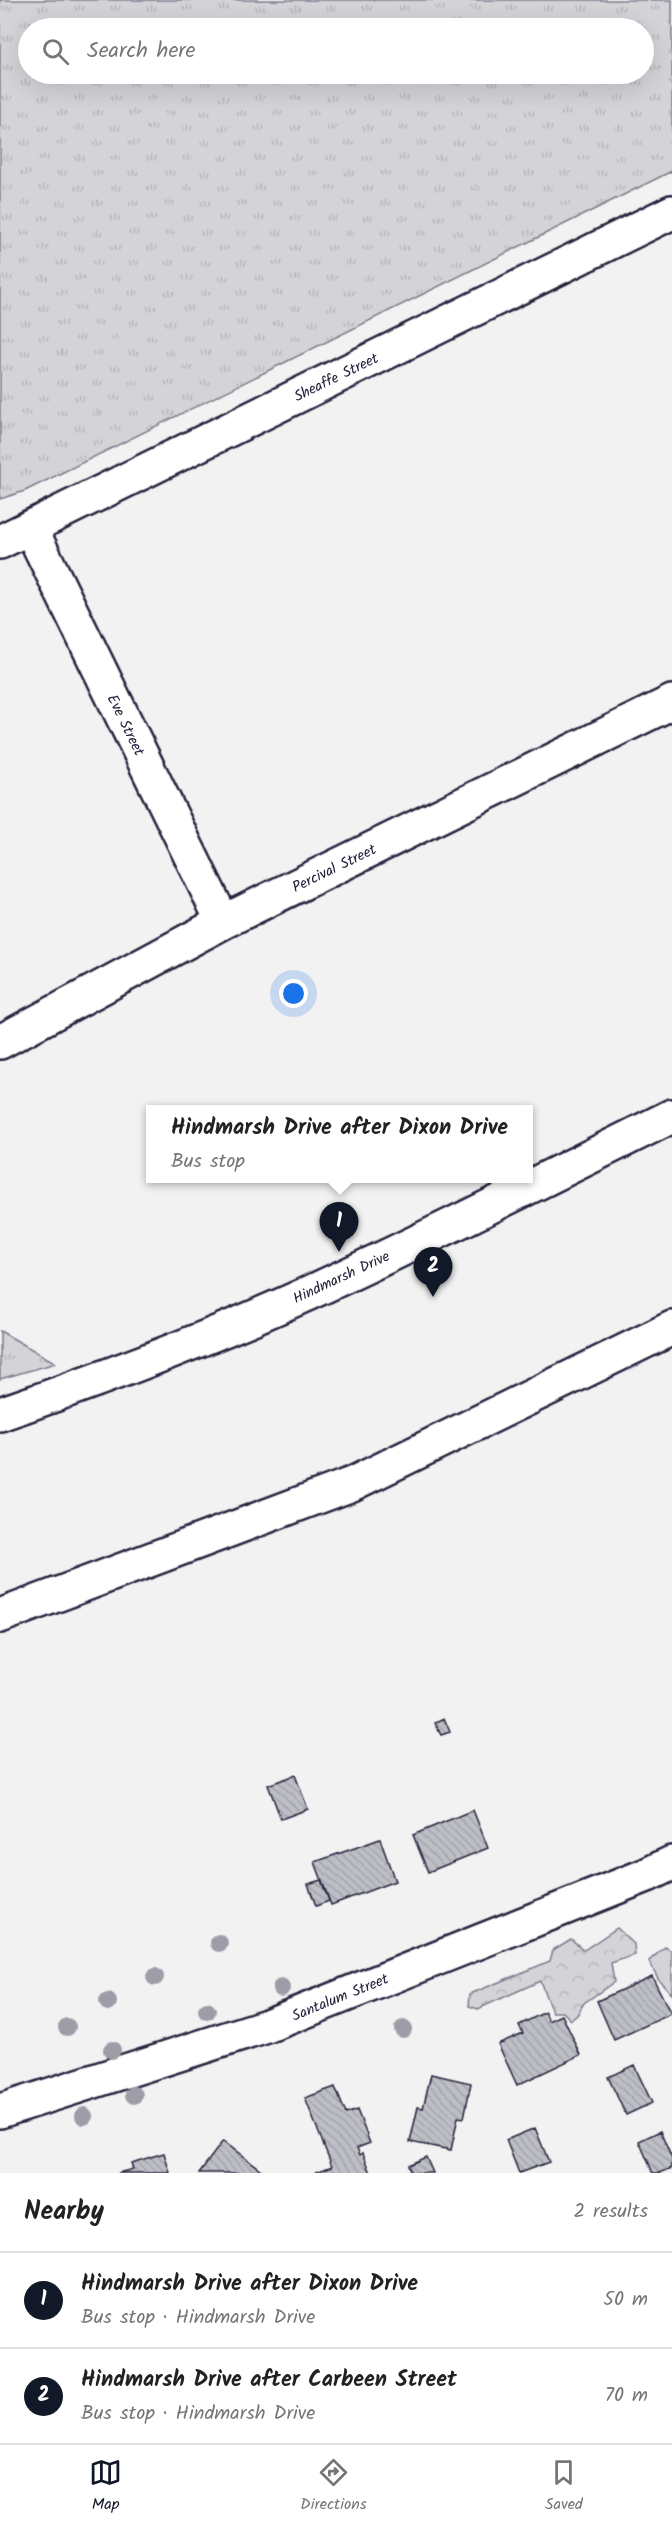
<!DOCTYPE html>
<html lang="en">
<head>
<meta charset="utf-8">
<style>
	:root { --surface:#fff; --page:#f2f2f2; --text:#222; --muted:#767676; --line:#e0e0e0; --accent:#111827 }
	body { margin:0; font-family:Kalam,sans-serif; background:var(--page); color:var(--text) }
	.you { position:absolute; left:294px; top:994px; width:21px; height:21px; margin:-15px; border:4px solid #fff; border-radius:50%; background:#1a73e8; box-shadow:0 0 0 9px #1a73e833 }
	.badge { display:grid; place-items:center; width:39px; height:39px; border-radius:50%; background:var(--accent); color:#fff; font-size:20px; font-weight:700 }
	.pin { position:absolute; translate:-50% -50px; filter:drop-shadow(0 2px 3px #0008) }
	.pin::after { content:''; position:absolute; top:32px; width:21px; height:18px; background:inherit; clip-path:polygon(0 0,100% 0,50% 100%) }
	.popup { position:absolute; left:146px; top:1105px; width:387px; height:78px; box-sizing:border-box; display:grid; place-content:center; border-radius:0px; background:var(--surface); filter:drop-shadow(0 2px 4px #0005); font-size:20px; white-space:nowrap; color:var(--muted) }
	.popup b { font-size:22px; color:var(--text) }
	.popup::after { content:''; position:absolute; left:50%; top:100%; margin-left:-12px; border:12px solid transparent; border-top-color:var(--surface) }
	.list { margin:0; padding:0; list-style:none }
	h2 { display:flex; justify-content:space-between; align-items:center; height:78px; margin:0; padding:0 24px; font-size:26px }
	h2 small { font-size:20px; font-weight:400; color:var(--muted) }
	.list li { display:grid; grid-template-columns:39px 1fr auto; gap:18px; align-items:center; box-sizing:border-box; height:96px; padding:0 24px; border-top:2px solid var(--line) }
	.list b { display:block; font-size:22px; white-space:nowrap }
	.list p { margin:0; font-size:20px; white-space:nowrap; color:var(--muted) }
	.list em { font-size:20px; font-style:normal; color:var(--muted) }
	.icon { flex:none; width:33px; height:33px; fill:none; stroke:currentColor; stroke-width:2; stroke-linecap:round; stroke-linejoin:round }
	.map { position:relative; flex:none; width:672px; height:2173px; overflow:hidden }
	.search { position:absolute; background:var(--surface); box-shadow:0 6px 24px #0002; left:18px; right:18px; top:18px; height:66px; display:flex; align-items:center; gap:15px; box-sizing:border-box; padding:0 21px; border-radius:33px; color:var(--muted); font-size:22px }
	.sheet { height:270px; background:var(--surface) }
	nav { display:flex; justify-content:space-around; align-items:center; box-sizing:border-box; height:84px; border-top:2px solid var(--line); background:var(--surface); font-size:16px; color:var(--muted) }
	nav a { display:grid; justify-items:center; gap:3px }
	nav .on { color:var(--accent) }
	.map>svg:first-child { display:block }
</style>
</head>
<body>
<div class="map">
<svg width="672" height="2173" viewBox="0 0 672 2173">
	<defs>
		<pattern id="forest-crowns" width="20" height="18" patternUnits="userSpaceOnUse" patternTransform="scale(1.5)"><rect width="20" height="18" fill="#d3d3d8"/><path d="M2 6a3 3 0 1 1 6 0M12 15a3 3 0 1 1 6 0" fill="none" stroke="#b5b5ba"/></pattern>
		<pattern id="park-tufts" width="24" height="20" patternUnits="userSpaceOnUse" patternTransform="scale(1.5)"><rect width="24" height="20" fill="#d3d3d8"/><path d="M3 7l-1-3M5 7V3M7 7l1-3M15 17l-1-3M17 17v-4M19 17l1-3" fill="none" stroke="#b5b5ba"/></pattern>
		<pattern id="building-back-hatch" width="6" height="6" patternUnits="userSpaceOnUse" patternTransform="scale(1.5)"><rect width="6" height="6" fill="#bebec6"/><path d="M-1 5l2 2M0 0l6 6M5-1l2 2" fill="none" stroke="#a3a3ab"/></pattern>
	</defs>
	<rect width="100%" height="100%" fill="#f2f2f3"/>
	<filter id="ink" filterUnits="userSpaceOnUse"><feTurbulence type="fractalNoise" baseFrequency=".0167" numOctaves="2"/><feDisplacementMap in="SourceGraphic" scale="12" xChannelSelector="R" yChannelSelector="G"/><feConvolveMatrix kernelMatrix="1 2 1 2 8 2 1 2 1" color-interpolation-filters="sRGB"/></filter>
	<g filter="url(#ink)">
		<path fill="#d3d3d8" stroke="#7a7a8a" stroke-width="1.5" d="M665 1947 672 1951V1994L659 1980 649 1961Z"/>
		<path fill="url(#forest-crowns)" stroke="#7a7a8a" stroke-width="1.5" d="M617 1928 634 1944 635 1955 611 1963 614 1982 584 2003 577 2015 571 2020 563 2012H552L540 1981 478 2009 469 2006 470 1994 550 1961 553 1950 571 1939 584 1950Z"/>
		<path fill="url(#park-tufts)" stroke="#7a7a8a" stroke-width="1.5" fill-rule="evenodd" d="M0 0H672V171L25 491 0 499ZM28 28H644V74H28Z
			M0 1331 56 1363 0 1379Z"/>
		<path fill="url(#building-back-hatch)" stroke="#22223b" stroke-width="1.5" d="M444 1718 450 1732 441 1735 435 1723Z
			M295 1775 308 1809 281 1819 268 1785Z
			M473 1810 488 1848 428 1872 413 1835Z
			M380 1839 395 1881 331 1905 315 1862Z
			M321 1880 329 1901 316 1906 308 1884Z
			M652 1976 671 2014 614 2040 597 2001Z
			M545 2012 549 2021 562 2015 581 2055 517 2085 498 2044 523 2033 519 2025Z
			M634 2065 652 2103 626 2115 608 2077Z
			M431 2074 471 2083 464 2118 458 2117 451 2150 410 2142 418 2107 423 2108Z
			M335 2087 346 2114 357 2110 370 2143 357 2148 360 2155 363 2153 371 2173H314L332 2166 305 2098Z
			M535 2128 549 2162 519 2173 506 2140Z
			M660 2131 672 2159V2168L660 2173H653L639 2141Z
			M223 2141 265 2173H199Z
			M164 2153 170 2173H118L133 2169 131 2163Z
			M426 2157 433 2173H411L408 2165Z"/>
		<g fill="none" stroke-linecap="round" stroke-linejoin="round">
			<g stroke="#22223b" stroke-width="38">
				<path id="minor" d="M30 527 223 922
					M0 542 672 212
					M0 1042 223 922 672 702
					M0 1616 352 1484 672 1328
					M0 2111 267 2026 647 1875 672 1863"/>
			</g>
			<g stroke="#22223b" stroke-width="38">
				<path id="major" d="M0 1414C105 1378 208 1339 309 1293 431 1237 551 1176 672 1116"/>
			</g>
			<use href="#minor" stroke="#fff" stroke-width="33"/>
			<use href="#major" stroke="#fff" stroke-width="33"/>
		</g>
		<g fill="#9d9da8">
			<circle cx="219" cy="1943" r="9"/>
			<circle cx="155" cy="1977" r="9"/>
			<circle cx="281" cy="1988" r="9"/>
			<circle cx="108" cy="2002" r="9"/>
			<circle cx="207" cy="2011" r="9"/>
			<circle cx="67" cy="2027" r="9"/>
			<circle cx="403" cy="2029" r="9"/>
			<circle cx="112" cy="2050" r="9"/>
			<circle cx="134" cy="2095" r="9"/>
			<circle cx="84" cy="2116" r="9"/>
		</g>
	</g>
	<g text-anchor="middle" stroke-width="4.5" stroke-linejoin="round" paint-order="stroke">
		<g font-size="15" fill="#22223b" stroke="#fff">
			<text transform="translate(336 377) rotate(-26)" y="5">Sheaffe Street</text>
			<text transform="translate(126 725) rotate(64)" y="5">Eve Street</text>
			<text transform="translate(334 868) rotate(-26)" y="5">Percival Street</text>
			<text transform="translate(341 1277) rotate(-25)" y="5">Hindmarsh Drive</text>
			<text transform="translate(340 1997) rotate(-22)" y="5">Santalum Street</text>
		</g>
	</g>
</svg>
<div class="you"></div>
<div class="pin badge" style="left:339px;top:1252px">1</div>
<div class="popup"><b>Hindmarsh Drive after Dixon Drive</b>Bus stop</div>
<div class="pin badge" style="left:433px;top:1297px">2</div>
<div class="search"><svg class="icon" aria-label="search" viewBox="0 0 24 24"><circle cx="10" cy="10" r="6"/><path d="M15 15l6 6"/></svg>Search here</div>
</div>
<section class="sheet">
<h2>Nearby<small>2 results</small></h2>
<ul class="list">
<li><span class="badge">1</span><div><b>Hindmarsh Drive after Dixon Drive</b><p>Bus stop · Hindmarsh Drive</p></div><em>50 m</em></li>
<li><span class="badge">2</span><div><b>Hindmarsh Drive after Carbeen Street</b><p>Bus stop · Hindmarsh Drive</p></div><em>70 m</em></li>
</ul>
</section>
<nav>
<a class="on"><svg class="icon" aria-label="map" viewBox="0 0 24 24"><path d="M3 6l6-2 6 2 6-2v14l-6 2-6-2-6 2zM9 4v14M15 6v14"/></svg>Map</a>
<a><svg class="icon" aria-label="directions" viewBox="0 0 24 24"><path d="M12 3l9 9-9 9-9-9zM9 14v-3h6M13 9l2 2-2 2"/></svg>Directions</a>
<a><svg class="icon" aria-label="saved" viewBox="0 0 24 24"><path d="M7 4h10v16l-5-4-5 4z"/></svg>Saved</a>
</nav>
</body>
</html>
